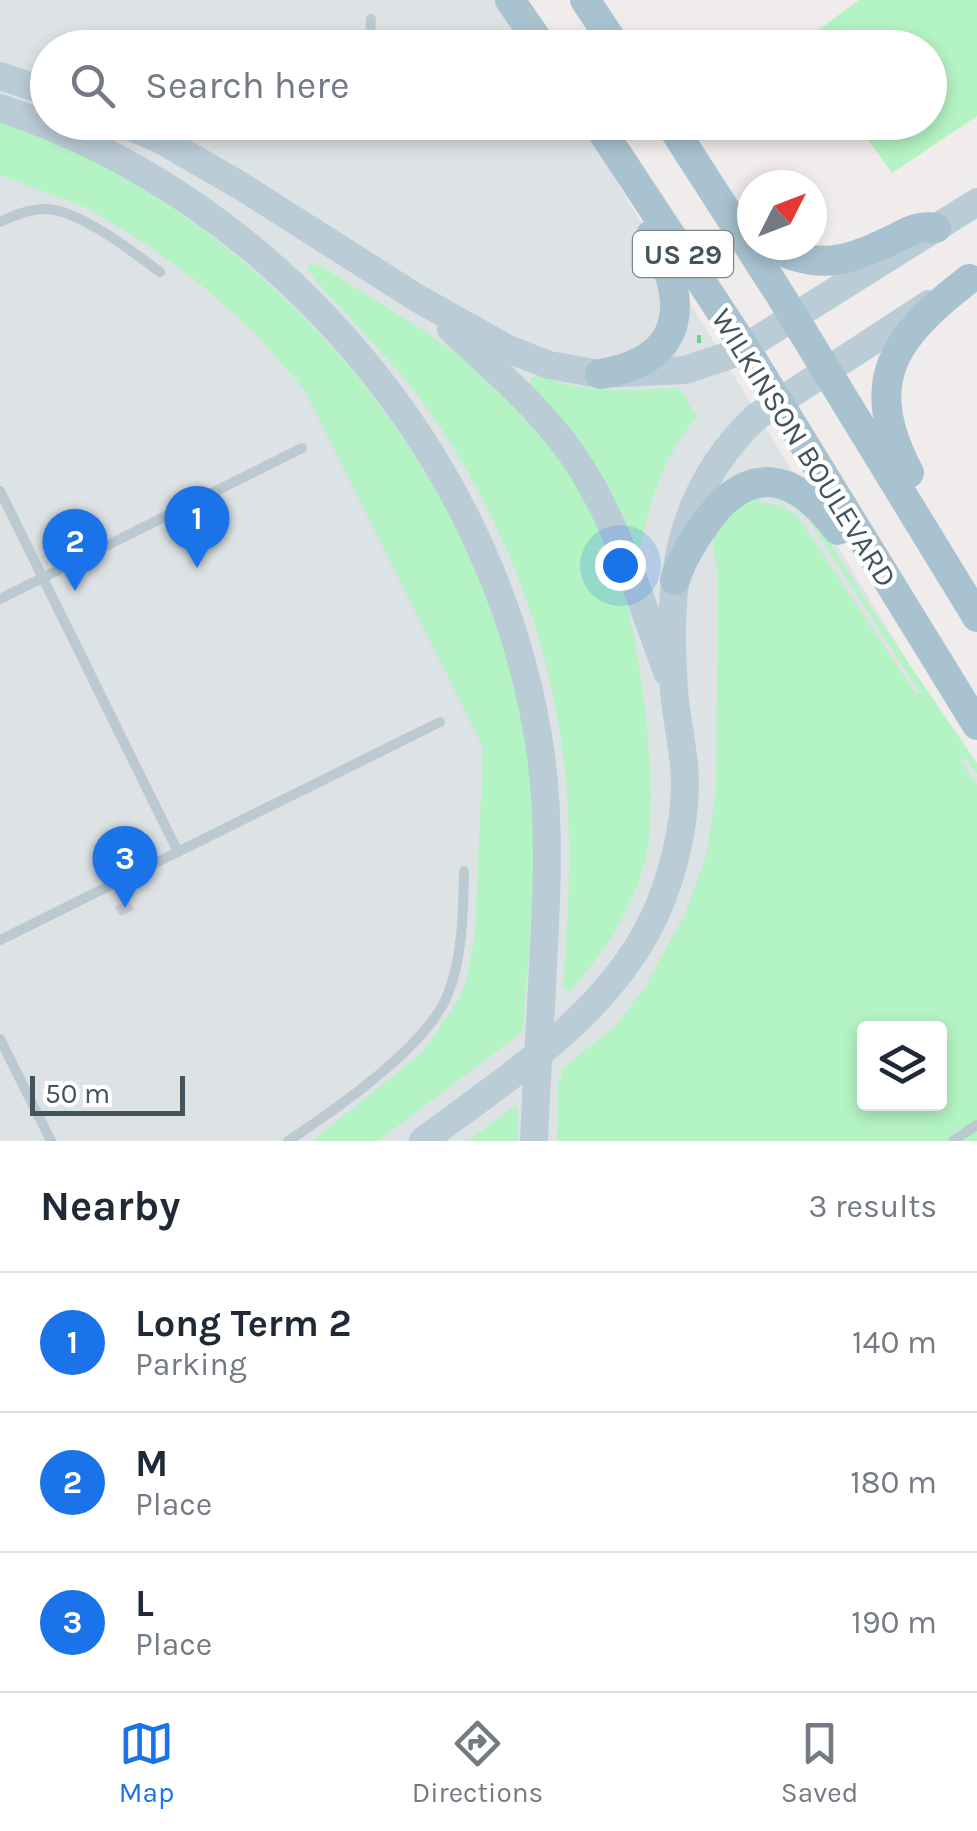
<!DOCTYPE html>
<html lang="en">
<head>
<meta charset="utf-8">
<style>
	:root { --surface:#fff; --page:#f2f2f3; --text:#1f2937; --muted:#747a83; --line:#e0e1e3; --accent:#1a73e8 }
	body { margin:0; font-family:Karla,sans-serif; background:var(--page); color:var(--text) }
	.controls { position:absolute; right:30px; bottom:30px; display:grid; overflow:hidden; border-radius:10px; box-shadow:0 5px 15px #0003 }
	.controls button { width:90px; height:90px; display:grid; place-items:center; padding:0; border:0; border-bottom:2px solid var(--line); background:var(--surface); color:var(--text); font:50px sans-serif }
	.compass { position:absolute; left:737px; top:170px; width:90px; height:90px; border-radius:50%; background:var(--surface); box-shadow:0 5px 15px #0003; rotate:48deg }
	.scale { position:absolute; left:30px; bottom:25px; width:155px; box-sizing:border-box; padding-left:10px; border:5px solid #43545c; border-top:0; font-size:28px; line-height:35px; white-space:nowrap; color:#43545c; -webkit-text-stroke:8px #fff; paint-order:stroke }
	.you { position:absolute; left:620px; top:565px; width:35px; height:35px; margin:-25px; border:8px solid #fff; border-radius:50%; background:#1a73e8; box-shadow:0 0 0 15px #1a73e833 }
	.badge { display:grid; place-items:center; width:65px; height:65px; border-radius:50%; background:var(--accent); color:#fff; font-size:32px; font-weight:700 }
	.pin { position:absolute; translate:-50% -82px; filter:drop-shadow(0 2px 5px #0008) }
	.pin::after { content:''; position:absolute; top:52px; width:35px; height:30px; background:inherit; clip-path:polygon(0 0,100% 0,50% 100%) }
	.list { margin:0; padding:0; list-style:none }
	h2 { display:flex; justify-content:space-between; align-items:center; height:130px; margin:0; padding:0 40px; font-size:42px }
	h2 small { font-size:32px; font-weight:400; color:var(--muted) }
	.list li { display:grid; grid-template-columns:65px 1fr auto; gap:30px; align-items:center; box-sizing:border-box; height:140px; padding:0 40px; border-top:2px solid var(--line) }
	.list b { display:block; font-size:38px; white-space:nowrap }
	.list p { margin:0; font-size:32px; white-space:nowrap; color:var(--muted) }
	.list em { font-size:32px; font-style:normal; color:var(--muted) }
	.icon { flex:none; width:55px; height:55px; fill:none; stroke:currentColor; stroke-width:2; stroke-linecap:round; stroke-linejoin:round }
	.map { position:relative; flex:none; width:977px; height:1141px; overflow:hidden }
	.search { position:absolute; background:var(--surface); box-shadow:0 5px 15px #0003; left:30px; right:30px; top:30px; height:110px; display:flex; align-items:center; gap:25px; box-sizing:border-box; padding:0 35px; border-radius:55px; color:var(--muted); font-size:38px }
	.sheet { height:550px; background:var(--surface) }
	nav { display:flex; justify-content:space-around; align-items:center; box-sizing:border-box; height:140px; border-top:2px solid var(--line); background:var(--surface); font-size:28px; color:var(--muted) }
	nav a { display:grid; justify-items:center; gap:5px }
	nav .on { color:var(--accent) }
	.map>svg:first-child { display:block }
</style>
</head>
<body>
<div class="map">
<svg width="977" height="1141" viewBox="0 0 977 1141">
	<rect width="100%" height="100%" fill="#f0ecec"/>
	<path fill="#dde2e5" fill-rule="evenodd" d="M0 0H498L532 47 48 48V122L581 123 977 776V1141H0ZM864 1028H940V1104H864Z"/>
	<path fill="#b4f3c3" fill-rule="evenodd" d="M859 0H977V116L892 173 856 123 930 122V48H804L801 43Z
		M0 121C45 139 89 156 131 181 317 295 458 468 512 680 517 699 523 719 526 739 540 832 531 925 524 1019L521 1033 378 1141H312L423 1052 458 1000 466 981 475 936 483 747 304 389 255 333 193 278 150 247 88 208 0 175Z
		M310 263 324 268C394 313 482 361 537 424 557 447 581 485 596 512 634 581 664 784 645 860 631 913 603 956 566 995V987L563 988C568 920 572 852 566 783 555 653 507 523 432 415 396 362 349 320 308 271Z
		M539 376C586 393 630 392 679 387L697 417C665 454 650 497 641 545L637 551 530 386 531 378Z
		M759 492 761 503 778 505 796 514 917 695 920 693 809 520 789 503 773 499 774 492 816 520 866 601 977 763V775L966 758 961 761 977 785V1141H557L558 1080 562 1077V1069L616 1025 643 990 685 914 706 855 716 792 718 576C706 522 719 523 759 492ZM864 1028H940V1104H864Z
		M517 1104 518 1141H468Z"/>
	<path fill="#c8cdd2" d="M129 900 134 910 120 916 115 907Z"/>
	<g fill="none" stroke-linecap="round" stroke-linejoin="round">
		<path stroke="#68d58f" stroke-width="4" stroke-dasharray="8 5" stroke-linecap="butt" d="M699 343V333"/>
		<path stroke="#bbcad1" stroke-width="10" d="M352 48 370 38 371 19
			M0 222C15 215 29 209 47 209 81 211 133 252 160 272
			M0 491 178 852
			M0 599 302 448
			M0 940 440 722
			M0 1039 51 1141
			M288 1141C335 1110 427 1047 448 994 463 955 463 912 464 871
			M953 1141 977 1125"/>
		<path stroke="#baccd6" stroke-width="28" d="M0 76 48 92
			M0 108C280 200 501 464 541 756 552 839 545 922 541 1005
			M121 122 163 141 241 186 417 298 508 349 549 365 600 374 685 370 736 353 977 202
			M451 329C498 373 550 416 583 471 621 533 642 605 667 672
			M423 1141C511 1074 619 1009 661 901 677 860 688 810 684 766 682 741 676 716 674 691 667 584 675 494 756 417L929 304
			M534 1141 536 1097"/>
		<path stroke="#a8c2cf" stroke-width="30" d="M510 0 543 48
			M585 0 617 48
			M596 122 745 348 977 725
			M669 122 779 293 977 617
			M769 245C821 273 849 260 898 237 911 230 922 225 936 228
			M600 374C687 360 690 301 651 235
			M909 473C861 380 893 338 969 279
			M675 580C681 560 693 541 705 524 749 461 796 474 838 530"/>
		<path stroke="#baccd6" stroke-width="28" d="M536 1097 541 1005"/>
	</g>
	<g text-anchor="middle" stroke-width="9" stroke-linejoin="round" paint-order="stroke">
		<rect fill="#fff" stroke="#7b878d" stroke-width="2.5" x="633" y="231" width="100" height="46" rx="8"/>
		<g font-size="28" font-weight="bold" fill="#43545c">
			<text x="683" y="264">US 29</text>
		</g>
		<g font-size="30" fill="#43545c" stroke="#fff">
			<text transform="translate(804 448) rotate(58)" y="10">WILKINSON BOULEVARD</text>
		</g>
	</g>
</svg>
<div class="controls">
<button><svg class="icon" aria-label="layers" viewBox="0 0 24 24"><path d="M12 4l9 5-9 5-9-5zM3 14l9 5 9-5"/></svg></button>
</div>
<svg class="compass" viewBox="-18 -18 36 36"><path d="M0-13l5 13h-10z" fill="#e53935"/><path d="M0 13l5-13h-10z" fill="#747a83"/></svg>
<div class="scale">50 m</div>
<div class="you"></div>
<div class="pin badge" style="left:197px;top:568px">1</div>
<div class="pin badge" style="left:75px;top:591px">2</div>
<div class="pin badge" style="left:125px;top:908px">3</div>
<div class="search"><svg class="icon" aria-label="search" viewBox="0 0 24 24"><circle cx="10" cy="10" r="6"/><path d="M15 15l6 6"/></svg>Search here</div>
</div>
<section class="sheet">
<h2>Nearby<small>3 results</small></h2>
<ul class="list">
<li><span class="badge">1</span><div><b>Long Term 2</b><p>Parking</p></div><em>140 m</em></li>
<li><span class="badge">2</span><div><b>M</b><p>Place</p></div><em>180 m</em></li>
<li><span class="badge">3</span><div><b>L</b><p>Place</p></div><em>190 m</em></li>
</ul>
</section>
<nav>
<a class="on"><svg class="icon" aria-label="map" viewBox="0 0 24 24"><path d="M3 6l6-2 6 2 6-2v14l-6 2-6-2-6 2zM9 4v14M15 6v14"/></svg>Map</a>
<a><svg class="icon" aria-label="directions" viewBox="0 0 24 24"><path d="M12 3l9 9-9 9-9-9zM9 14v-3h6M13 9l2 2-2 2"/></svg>Directions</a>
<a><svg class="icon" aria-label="saved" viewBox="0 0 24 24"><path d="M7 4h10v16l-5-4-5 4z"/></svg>Saved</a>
</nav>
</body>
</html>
